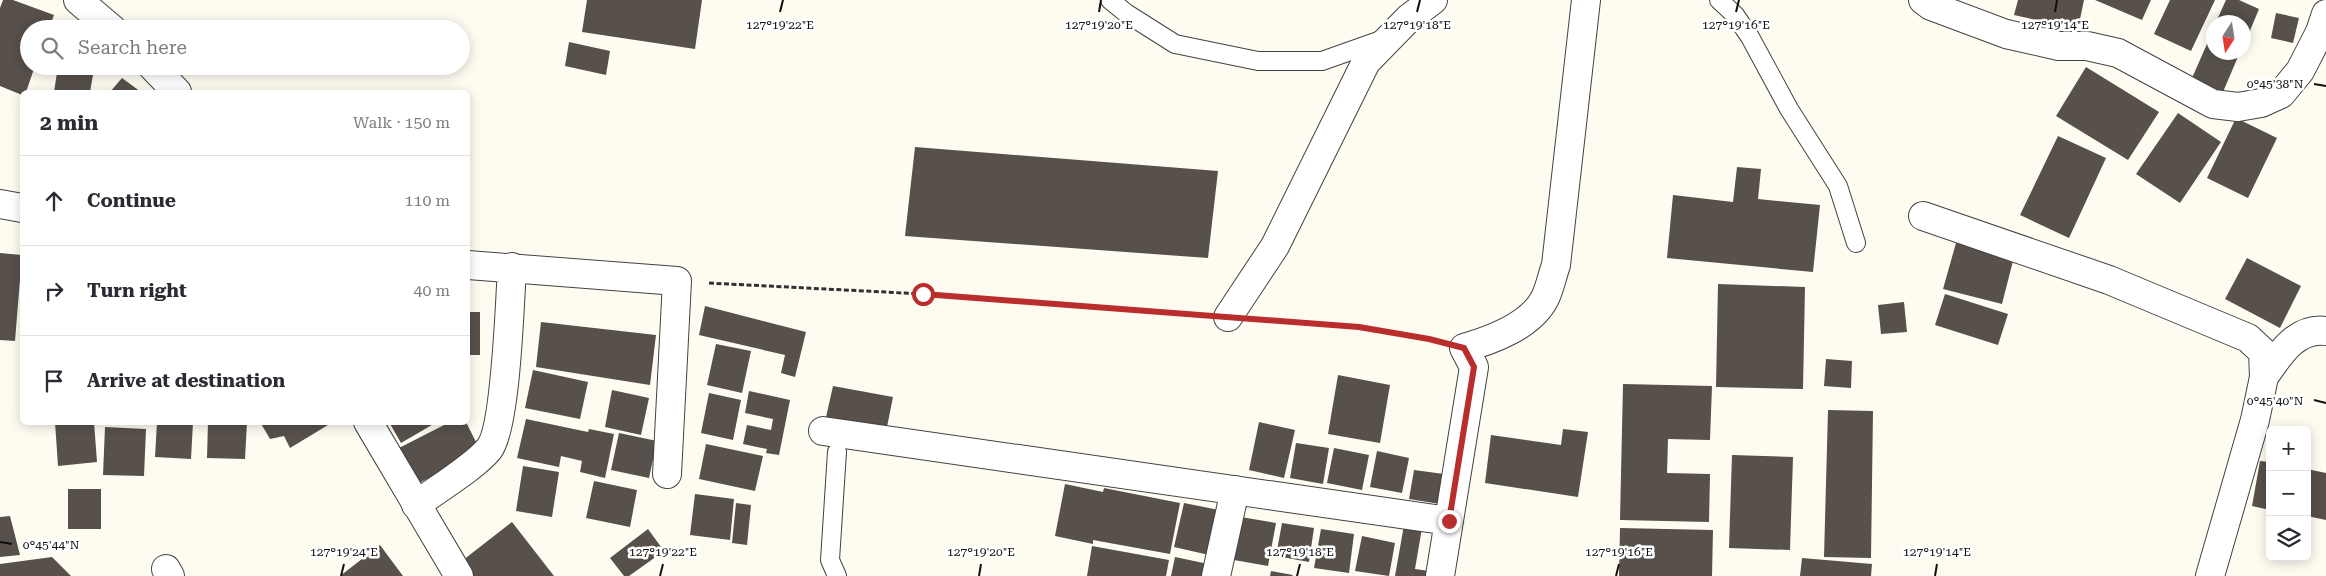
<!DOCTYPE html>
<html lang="en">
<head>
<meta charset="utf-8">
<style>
	:root { --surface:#fff; --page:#f7f7f7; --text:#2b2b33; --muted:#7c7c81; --line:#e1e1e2 }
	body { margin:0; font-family:"Roboto Serif",serif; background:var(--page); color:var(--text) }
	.controls { position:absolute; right:15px; bottom:15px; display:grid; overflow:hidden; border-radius:8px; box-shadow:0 2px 12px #0003 }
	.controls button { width:45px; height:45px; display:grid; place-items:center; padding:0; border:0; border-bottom:1px solid var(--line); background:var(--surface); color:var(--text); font:25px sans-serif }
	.compass { position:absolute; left:2206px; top:15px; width:45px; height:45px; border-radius:50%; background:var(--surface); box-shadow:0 2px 12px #0003; rotate:192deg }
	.stop { position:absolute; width:15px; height:15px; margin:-11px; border:4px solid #b92d2c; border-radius:50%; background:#fff }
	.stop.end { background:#b92d2c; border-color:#fff; box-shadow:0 1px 5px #0008 }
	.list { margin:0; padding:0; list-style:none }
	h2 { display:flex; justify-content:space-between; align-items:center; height:65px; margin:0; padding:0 20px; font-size:21px }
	h2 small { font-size:16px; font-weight:400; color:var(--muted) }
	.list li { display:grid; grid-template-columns:32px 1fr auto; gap:15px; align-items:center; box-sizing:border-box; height:90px; padding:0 20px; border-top:1px solid var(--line) }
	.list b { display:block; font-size:19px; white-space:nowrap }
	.list em { font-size:16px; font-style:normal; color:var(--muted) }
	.icon { flex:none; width:28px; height:28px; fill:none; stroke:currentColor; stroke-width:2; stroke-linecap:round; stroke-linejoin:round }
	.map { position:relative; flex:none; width:2326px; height:576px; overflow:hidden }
	.search { position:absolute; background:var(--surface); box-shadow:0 2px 12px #0003; left:20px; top:20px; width:450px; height:55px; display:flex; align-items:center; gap:12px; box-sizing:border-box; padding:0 18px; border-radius:28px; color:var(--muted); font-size:19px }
	.panel { position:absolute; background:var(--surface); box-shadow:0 2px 12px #0003; left:20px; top:90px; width:450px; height:335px; border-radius:8px }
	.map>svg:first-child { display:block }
</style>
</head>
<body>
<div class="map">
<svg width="2326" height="576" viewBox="0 0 2326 576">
	<rect width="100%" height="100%" fill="#fefcf1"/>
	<path fill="#57504b" d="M3 0H13L54 15 49 29H29V66H35L26 92H22V95L0 86V8Z
		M587 0H702L695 49 582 32Z
		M2018 0H2084L2078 29 2014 15Z
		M2095 0H2151L2142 20Z
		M2170 0H2215L2191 51 2154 34Z
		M2226 0H2239L2259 9 2244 45V22H2216Z
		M2276 13 2299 18 2293 43 2271 38Z
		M2214 28V52H2240L2223 92 2192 78Z
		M569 42 610 51 606 75 565 66Z
		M58 66 94 69 90 92H54Z
		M2086 67 2159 112 2128 160 2056 116Z
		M122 78 141 92H110Z
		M2178 113 2221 142 2180 203 2136 174Z
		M2236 118 2277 138 2248 198 2207 178Z
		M2058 136 2106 158 2069 238 2020 215Z
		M915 147 1218 171 1208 258 905 236Z
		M1737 167 1761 169 1758 199 1820 205 1813 272 1667 258 1673 195 1733 202Z
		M1956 243 2014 257 2002 304 1943 289Z
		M0 253 22 255 15 341 0 340Z
		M2247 258 2301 286 2280 328 2225 299Z
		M1718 284 1805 287 1803 389 1716 387Z
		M1945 294 2008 314 1998 345 1935 325Z
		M1904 302 1907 332 1881 334 1878 305Z
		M705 306 806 332 795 377 781 373 785 355 699 335Z
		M468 312H480V355H468Z
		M541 322 656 335 650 385 536 367Z
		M716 344 751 351 742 393 707 385Z
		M1826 359 1852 361 1851 388 1824 386Z
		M533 370 588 382 580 419 525 408Z
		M1338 375 1390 385 1380 443 1328 434Z
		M1623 384 1712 386 1710 440 1668 439 1667 473 1710 474 1709 522 1620 520Z
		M833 386 893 397 885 437 824 426Z
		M612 390 649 398 641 435 605 427Z
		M749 391 790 400 779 455 766 453 767 449 743 444 747 425 771 430 773 419 745 413Z
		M709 393 741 400 733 440 701 433Z
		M1828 410 1873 411 1871 558 1824 557Z
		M526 419 588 432 589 429 614 434 605 478 580 472 582 461 561 456 559 467 517 458Z
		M55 422H94L97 462 58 466Z
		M157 422H193L191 459 155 457Z
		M208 422H247L245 459 207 458Z
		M260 422H333L290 448 284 436 270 439Z
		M389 422H437L401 443Z
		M450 422H466L481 452 415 485 397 449Z
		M1259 422 1295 430 1284 478 1249 470Z
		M105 427 146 429 144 476 103 475Z
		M1563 429 1588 432 1578 497 1485 483 1491 435 1561 445Z
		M619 433 657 441 649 478 611 470Z
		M1296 443 1329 448 1323 484 1290 478Z
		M706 444 763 456 755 491 699 479Z
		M1334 448 1369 455 1362 490 1327 483Z
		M1377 451 1409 458 1402 493 1370 487Z
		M1732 455 1793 457 1790 550 1729 548Z
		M2260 461 2270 462V510L2252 506Z
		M523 466 559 472 552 517 516 511Z
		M2307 469 2326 473V520L2307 516Z
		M1414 470 1444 474 1440 504 1409 499Z
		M594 481 637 490 630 527 586 518Z
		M1065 484 1103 492 1104 488 1180 503 1170 554 1093 540V544L1055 536Z
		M68 489H101V529H68Z
		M695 494 734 499 730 540 690 535Z
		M736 503 751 505 747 545 732 543Z
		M1184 503 1219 510 1209 555 1174 547Z
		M10 516 20 555 0 557V517Z
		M1241 517 1276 523 1268 566 1234 560Z
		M512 522 554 576H468L458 564Z
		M1282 523 1314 528 1309 562 1276 556Z
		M1404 525 1422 528 1415 569 1436 572V576H1395Z
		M1620 528 1713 530 1712 576H1619Z
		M648 529 664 551 629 576H624L610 558Z
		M1321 529 1354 534 1349 573 1314 568Z
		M1362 536 1395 543 1389 576 1355 571Z
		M380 545 403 576H340Z
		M1092 546 1169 560 1166 576H1087Z
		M52 557 71 576H0V564Z
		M1175 557 1213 565 1211 576H1171Z
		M1802 558 1872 564 1871 576H1800Z
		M1271 571 1293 575 1292 576H1270Z"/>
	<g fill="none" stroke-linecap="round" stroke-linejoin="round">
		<g stroke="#424242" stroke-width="20">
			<path id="service" d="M1110 0 1126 13 1175 44 1258 61H1322L1384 39
				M1719 0 1735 15 1750 37 1789 109 1838 186 1856 243
				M837 576 830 560 837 452"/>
		</g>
		<g stroke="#424242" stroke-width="30">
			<path id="minor" d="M78 0 112 29
				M1923 0 1931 6 2006 34 2059 46H2087L2118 53 2213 104 2238 107 2261 103 2281 94 2300 71 2320 32 2326 14
				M152 66 177 92
				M0 204 22 208
				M1923 216 2109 280 2248 338 2263 352 2264 377 2255 420 2210 576
				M468 265 677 281 667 474
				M1228 317 1275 246 1366 62 1409 18 1433 0
				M2264 377C2279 355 2296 327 2326 331
				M368 422 459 576
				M823 431 1449 521
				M416 505C437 489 473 468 489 449 506 428 510 299 512 267
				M166 569 170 576
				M1216 576 1235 490
				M1440 576 1474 367 1464 348C1492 340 1531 326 1545 298 1550 288 1552 276 1556 265L1586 0"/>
		</g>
		<path stroke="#313131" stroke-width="3" stroke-dasharray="5 2.5" stroke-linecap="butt" d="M709 283 923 294 1199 315
			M1263 320 1359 327 1435 340"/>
		<use href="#service" stroke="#fff" stroke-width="18"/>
		<use href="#minor" stroke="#fff" stroke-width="28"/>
	</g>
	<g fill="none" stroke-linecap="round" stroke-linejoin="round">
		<path stroke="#b92d2c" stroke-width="6" d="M923 294 1359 327 1429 339 1464 348 1474 367 1449 521"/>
	</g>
	<path fill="none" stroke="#0f0f0f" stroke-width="2" d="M780 12 783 0M1099 12 1101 0M1417 12 1420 0M1736 12 1739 0M2055 12 2057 0M2314 84 2326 86M2314 400 2326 403M0 542 12 544M341 576 344 564M660 576 663 564M979 576 981 564M1297 576 1300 564M1616 576 1619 564M1935 576 1937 564"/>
	<g font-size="12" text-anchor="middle" fill="#0f0f0f" stroke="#fff" stroke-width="5" stroke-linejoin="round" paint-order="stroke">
		<text x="780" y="29">127°19'22"E</text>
		<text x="1099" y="29">127°19'20"E</text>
		<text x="1417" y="29">127°19'18"E</text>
		<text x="1736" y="29">127°19'16"E</text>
		<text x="2055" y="29">127°19'14"E</text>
		<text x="2275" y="88">0°45'38"N</text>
		<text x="2275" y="405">0°45'40"N</text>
		<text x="51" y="549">0°45'44"N</text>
		<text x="344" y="556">127°19'24"E</text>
		<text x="663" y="556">127°19'22"E</text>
		<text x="981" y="556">127°19'20"E</text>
		<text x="1300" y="556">127°19'18"E</text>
		<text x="1619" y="556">127°19'16"E</text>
		<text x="1937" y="556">127°19'14"E</text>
	</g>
</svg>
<div class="controls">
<button>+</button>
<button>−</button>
<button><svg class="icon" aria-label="layers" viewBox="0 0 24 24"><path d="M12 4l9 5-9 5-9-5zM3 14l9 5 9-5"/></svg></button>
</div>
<svg class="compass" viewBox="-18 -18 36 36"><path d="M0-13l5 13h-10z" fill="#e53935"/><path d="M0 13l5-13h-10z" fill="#7c7c81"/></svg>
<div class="stop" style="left:923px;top:294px"></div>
<div class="stop end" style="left:1449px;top:521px"></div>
<div class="search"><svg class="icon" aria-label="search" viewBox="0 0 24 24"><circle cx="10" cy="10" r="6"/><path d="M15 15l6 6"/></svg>Search here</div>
<section class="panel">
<h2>2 min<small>Walk · 150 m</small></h2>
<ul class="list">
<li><svg class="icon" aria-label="ahead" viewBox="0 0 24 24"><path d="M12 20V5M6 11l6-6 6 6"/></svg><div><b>Continue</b></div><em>110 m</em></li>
<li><svg class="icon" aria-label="right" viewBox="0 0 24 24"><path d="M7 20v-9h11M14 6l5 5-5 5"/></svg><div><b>Turn right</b></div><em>40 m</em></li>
<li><svg class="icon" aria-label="arrive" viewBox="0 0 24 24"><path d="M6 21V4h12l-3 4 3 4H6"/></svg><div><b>Arrive at destination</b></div></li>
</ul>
</section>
</div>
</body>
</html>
